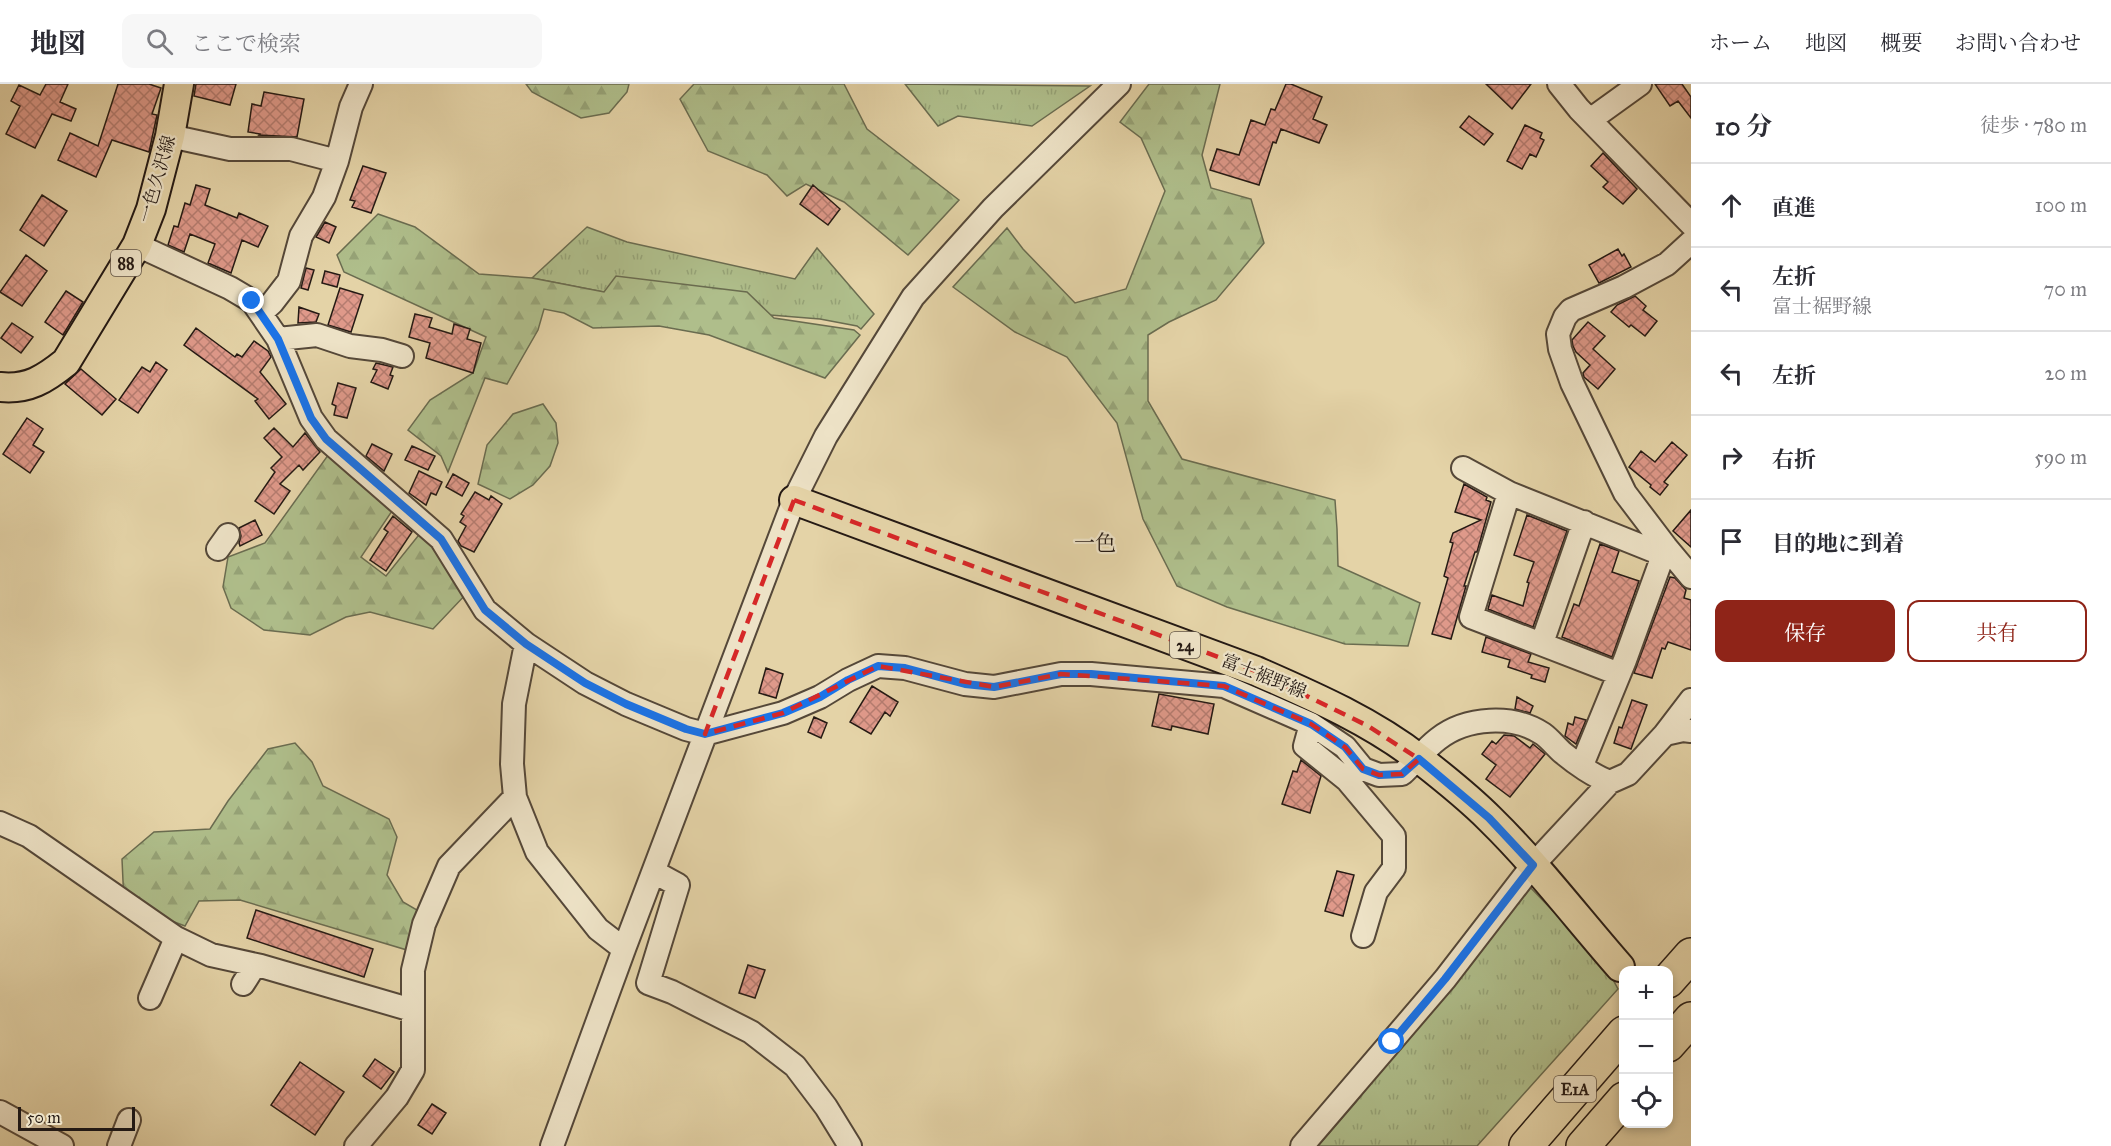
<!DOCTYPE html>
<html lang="ja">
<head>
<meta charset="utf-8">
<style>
	:root { --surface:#fff; --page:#f7f7f7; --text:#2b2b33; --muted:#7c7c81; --line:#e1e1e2; --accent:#8f2418 }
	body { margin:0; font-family:"IM FELL Great Primer","Noto Serif JP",serif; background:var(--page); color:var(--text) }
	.controls { position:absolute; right:18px; bottom:18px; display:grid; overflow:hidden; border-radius:12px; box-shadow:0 3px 9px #0003 }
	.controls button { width:54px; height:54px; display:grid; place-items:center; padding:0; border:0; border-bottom:2px solid var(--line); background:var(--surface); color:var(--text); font:30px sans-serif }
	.scale { position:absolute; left:18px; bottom:15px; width:117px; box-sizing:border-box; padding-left:6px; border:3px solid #251a14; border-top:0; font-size:16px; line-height:21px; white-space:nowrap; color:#251a14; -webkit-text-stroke:4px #ede2c6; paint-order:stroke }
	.stop { position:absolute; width:18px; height:18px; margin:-14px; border:4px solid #1a73e8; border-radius:50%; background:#fff }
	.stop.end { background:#1a73e8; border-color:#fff; box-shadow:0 2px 6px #0008 }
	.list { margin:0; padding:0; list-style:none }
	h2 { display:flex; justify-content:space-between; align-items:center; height:78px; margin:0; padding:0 24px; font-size:26px }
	h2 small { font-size:20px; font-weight:400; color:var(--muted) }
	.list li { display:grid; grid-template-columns:39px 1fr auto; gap:18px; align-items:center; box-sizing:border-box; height:84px; padding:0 24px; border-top:2px solid var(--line) }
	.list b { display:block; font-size:22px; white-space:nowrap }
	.list p { margin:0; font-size:20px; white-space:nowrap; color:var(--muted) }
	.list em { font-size:20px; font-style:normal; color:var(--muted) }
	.actions { display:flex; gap:12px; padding:18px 24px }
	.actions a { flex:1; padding:14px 0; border:2px solid var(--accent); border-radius:12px; text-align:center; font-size:21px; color:var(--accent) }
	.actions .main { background:var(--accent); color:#fff }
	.icon { flex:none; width:33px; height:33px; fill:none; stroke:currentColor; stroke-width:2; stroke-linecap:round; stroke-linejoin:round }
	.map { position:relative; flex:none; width:1691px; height:1062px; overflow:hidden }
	header { display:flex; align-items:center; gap:36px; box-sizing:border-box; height:84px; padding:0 30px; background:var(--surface); border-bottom:2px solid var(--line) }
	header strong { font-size:28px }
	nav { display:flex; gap:33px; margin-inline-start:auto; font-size:21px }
	.search { width:420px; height:54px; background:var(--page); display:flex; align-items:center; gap:15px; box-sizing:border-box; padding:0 21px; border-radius:12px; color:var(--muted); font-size:22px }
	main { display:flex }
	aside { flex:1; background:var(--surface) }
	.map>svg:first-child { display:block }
</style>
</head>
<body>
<header>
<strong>地図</strong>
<div class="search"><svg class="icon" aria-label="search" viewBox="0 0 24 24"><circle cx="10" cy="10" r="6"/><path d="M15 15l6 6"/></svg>ここで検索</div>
<nav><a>ホーム</a><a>地図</a><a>概要</a><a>お問い合わせ</a></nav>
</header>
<main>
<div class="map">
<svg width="1691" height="1062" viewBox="0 0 1691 1062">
	<defs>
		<pattern id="grass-tufts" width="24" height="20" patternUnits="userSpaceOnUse" patternTransform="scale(1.5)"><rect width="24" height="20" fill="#afbe8b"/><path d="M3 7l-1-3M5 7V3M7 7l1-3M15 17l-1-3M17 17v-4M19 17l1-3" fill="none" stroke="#96a377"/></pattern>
		<pattern id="forest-firs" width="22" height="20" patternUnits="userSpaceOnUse" patternTransform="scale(1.5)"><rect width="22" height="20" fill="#afbe8b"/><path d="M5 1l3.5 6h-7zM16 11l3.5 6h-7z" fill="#96a377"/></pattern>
		<pattern id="building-cross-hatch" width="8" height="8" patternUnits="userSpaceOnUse" patternTransform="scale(1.5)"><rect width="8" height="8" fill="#df998a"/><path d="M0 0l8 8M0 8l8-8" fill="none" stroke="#b57c70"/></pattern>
	</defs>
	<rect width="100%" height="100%" fill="#e4d3a7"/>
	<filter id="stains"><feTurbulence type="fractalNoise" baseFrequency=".00333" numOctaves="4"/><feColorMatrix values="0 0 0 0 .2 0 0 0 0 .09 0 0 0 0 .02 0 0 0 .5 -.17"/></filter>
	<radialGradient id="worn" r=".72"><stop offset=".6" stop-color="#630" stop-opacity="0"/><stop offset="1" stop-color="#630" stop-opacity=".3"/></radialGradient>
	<path fill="url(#grass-tufts)" stroke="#6a6c50" stroke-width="1.5" d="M905 0 1090 2 1032 42 958 32 938 42Z
		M587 143 627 158 795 195 817 164 874 230 861 245 857 242 820 235 770 231 604 208 532 194Z
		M1527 800 1605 881 1618 905 1477 1062H1318L1356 1018Z"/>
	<path fill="url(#forest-firs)" stroke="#6a6c50" stroke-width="1.5" d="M526 0H629L627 8 609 29 581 34 532 8Z
		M694 0H844L867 45 959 116 908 171 844 118 806 100 787 112 767 91 708 67 680 15Z
		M1149 0H1220L1202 71 1211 104 1251 115 1264 159 1216 216 1169 238 1148 251V317L1182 375 1335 416 1337 445 1338 482 1420 519 1408 562 1345 560 1227 523 1177 502 1143 435 1117 339 1067 273 1015 248 953 203 1007 144 1023 165 1075 219 1126 205 1165 107 1141 54 1120 38Z
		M378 130 415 143 479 190 532 194 604 208 616 192 747 208 774 234 854 246 860 251 825 294 709 251 659 242 593 244 564 229 544 225 538 246 507 300 485 294 448 388 441 372 408 346 430 316 473 289 486 253 344 188 337 171Z
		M543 320 556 339 558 359 550 382 533 401 510 415 478 400 487 361 513 330Z
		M331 367 394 424 361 473 386 492 426 442 469 507 433 545 370 528 346 533 310 551 264 546 231 524 223 503 228 473 265 459Z
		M295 659 312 678 323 702 389 735 397 753 387 791 403 818 417 826 424 840 407 866 240 816 199 817 185 842 124 819 122 775 154 748 210 745 228 717 268 665Z"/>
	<path fill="url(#building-cross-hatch)" stroke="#251a14" stroke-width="1.5" d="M46 0H68L60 18 76 25 71 37 52 30 35 64 6 50 20 22 11 17 19 1 40 11Z
		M118 0H149L161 4 152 30 157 31 149 68 112 56 96 93 58 76 70 49 98 62Z
		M196 0H236L230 21 194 12Z
		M1286 0H1291L1322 13 1313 35 1327 41 1319 59 1281 45 1276 59 1273 58 1259 101 1210 86 1217 65 1239 71 1251 36 1265 41 1271 25 1275 26Z
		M1486 0H1531L1512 25Z
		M1655 0H1682L1691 13V34L1678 17 1670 22Z
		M264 8 304 15 297 53 259 51 260 50 248 48 252 20 261 22Z
		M1469 32 1493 50 1484 61 1460 43Z
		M1525 41 1542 49 1540 54 1544 56 1536 73 1530 70 1522 85 1507 77Z
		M1603 69 1637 105 1623 120 1603 103 1608 98 1591 82Z
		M363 82 386 89 371 129 352 123 355 117 350 116Z
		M196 101 210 105 205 121 237 134 239 129 268 142 258 163 242 156 231 189 208 179 215 160 190 150 184 168 168 161 174 142 178 143 185 119 190 121Z
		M813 101 840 125 828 141 800 120Z
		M42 111 67 127 44 162 20 146Z
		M325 138 336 143 329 159 316 153Z
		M1618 165 1622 172 1624 170 1631 183 1599 199 1589 181Z
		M26 171 47 187 22 222 0 208Z
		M306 184 314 186 308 206 301 204Z
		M325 187 340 191 337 203 322 199Z
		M340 204 363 211 351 248 328 241Z
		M66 207 83 218 63 251 45 238Z
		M1635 212 1646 222 1643 226 1657 237 1645 252 1631 241 1629 243 1611 228 1617 221Z
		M299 223 319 230 316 238 298 239Z
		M415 230 432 234 429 243 452 250 454 240 470 245 467 255 481 259 473 289 426 274 430 259 409 253Z
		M1588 238 1605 252 1593 265 1615 285 1598 305 1584 293 1583 289 1590 281 1576 268 1573 262 1572 256Z
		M12 239 33 253 21 269 1 254Z
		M196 244 235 273 237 270 242 273 254 257 268 267 271 273 260 288 286 320 269 335 255 317 258 315 184 261Z
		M156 278 167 286 138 329 119 316 142 283 150 288Z
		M376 279 393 283 390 291 393 292 388 305 371 298 377 286 373 285Z
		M81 285 116 315 102 331 65 300Z
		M338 299 356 304 347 334 334 331 336 322 332 320Z
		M27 334 43 345 33 361 44 368 30 389 3 370Z
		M274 344 293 363 305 349 320 368 303 386 299 381 280 400 290 407 274 430 255 417 275 388 271 384 282 373 264 354Z
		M1672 358 1687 371 1664 398 1668 401 1660 411 1650 403 1651 401 1629 383 1641 367 1655 378Z
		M372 360 392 370 384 387 366 372Z
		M412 362 435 372 428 386 405 376Z
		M419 387 442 398 436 411 431 409 426 421 409 409Z
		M453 390 469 399 462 412 446 403Z
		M1464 400 1487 413 1486 416 1491 418 1477 468H1475L1464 502H1466L1451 555 1432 550 1448 494 1444 492 1453 459 1450 458 1453 449 1481 436 1455 428Z
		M475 408 489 416 491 412 502 420 474 468 461 462 458 457 466 442 460 438 464 432 461 430Z
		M1691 426V463L1673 447Z
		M1527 431 1567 447 1533 543 1488 525 1492 511 1523 522 1529 499 1527 498 1534 478 1514 471Z
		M393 432 412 448 386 487 370 476 388 448 384 445Z
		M255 436 262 451 240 462 239 459 241 452 239 444Z
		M1600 460 1619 467 1612 488 1639 497 1612 573 1562 553 1574 520 1579 522Z
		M1670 493 1675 494 1686 506 1684 514 1691 516V566L1668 558 1665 565 1662 564 1652 594 1634 589Z
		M1486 553 1531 570 1528 578 1549 584 1545 598 1531 594 1532 591 1508 583 1510 576 1482 568Z
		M766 584 783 590 776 614 759 609Z
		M872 602 898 618 890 632 885 628 871 650 850 638Z
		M1159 610 1214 620 1208 650 1172 642 1171 646 1152 642Z
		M1517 613 1533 622 1530 629 1515 625Z
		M1632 616 1647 621 1631 665 1614 659 1619 643 1622 644Z
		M814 633 827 639 821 654 808 648Z
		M1575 633 1586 636 1576 660 1565 652 1568 639 1573 641Z
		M1504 651 1514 652 1530 664 1533 660 1545 670 1510 713 1486 695 1496 681 1482 670 1492 657 1496 660Z
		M1301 676 1321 692 1310 729 1282 720 1293 687 1297 688Z
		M1337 787 1354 791 1343 832 1325 827Z
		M256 826 373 865 364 893 247 854Z
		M748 881 765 886 755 914 739 909Z
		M375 975 394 988 381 1005 363 992Z
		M300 978 344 1008 315 1051 271 1021Z
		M432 1020 446 1029 432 1050 418 1041Z"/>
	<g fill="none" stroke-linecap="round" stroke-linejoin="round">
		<g stroke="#554839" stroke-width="26">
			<path id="minor" d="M1559 0 1579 25 1691 140
				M1590 36 1640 0
				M170 52 230 65H291L337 77
				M1691 158 1667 180 1624 203 1571 226 1565 233 1558 250 1560 265 1572 299 1625 409 1666 463 1691 493
				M137 161 230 204 252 217 278 255 311 334 326 355 441 455 485 526 526 560 585 599 626 620 686 645 705 650 783 629 820 613 848 596 878 582 905 584 965 600 994 603 1061 590H1091L1224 602 1311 640 1345 663 1363 685 1379 691 1402 690C1414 679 1425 665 1438 655 1466 633 1513 630 1543 650 1550 655 1556 663 1563 669 1575 679 1595 693 1610 698L1628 690 1665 650 1683 646 1691 647
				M261 229 272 219 289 197 301 152 324 113 337 77 351 23 361 0
				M278 255 317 251 350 262 382 266 402 272
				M1463 384 1509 409 1664 471
				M1509 409 1471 533 1619 590
				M218 465 228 451
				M1542 559 1584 438
				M1311 640 1305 662 1347 696 1394 752V784L1376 808 1363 852
				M1665 650 1691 616
				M1582 681 1625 576 1666 463
				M515 713 537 768 598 845 624 865
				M0 739 29 752 176 854 211 871 261 882 412 926
				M654 788 678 801 648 899 672 908 751 948 795 982 826 1023 850 1062
				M243 900 255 881
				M150 914 176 854
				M0 1028 62 1062
				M119 1062 129 1036
				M356 1062 397 1013 413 986V886L424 840 449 782 515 713 512 680 514 620 526 560
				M552 1062 624 865 794 416 826 352 913 213 993 124 1119 0
				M1302 1062 1445 895 1533 781 1610 698"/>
		</g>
		<g stroke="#251a14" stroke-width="32">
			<path id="major" d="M0 303C28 306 45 295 66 278L137 161 151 125 170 52 179 0
				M794 416 1256 587C1313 612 1371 637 1421 676 1444 694 1469 714 1490 735 1537 781 1577 834 1620 883"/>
		</g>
		<g stroke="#251a14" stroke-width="36">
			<path id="highway" d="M1668 897 1691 871
				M1668 961 1691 935
				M1526 1062 1624 949
				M1583 1062 1624 1015"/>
		</g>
		<use href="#minor" stroke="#ede2c6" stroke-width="22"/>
		<use href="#major" stroke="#e4d3a7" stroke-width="28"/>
		<use href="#highway" stroke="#e4d3a7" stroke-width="33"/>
	</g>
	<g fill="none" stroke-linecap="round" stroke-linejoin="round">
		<path stroke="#1a73e8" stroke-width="8" d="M252 217 278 255 311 334 326 355 441 455 485 526 526 560 585 599 626 620 686 645 705 650 783 629 820 613 848 596 878 582 905 584 965 600 994 603 1061 590H1091L1224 602 1311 640 1345 663 1363 685 1379 691 1402 690 1419 675 1489 734 1533 781 1445 895 1392 958"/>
	</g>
	<path fill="none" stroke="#d62828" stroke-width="4.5" stroke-dasharray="12 8" stroke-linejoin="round" d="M794 416 1256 587 1368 642 1419 675 1402 690 1379 691 1363 685 1345 663 1311 640 1224 602 1061 590 994 603 878 582 783 629 705 650Z"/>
	<g text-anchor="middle" stroke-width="4.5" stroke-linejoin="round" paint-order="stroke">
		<g fill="#ede2c6" stroke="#615649" stroke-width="1.5">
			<rect x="111" y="166" width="30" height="26" rx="4.5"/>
			<rect x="1170" y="548" width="30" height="26" rx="4.5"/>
			<rect x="1554" y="992" width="42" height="26" rx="4.5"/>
		</g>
		<g font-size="16" font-weight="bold" fill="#251a14">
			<text x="126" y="185">88</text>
			<text x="1185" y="567">24</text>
			<text x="1575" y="1011">E1A</text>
		</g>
		<g font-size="18" fill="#251a14" stroke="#ede2c6">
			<text transform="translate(157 95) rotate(-74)" y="6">一色久沢線</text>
			<text transform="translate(1264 592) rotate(22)" y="6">富士裾野線</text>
		</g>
		<g font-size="21" fill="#251a14" stroke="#ede2c6">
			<text x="1095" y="466">一色</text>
		</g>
	</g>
	<rect width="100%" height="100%" filter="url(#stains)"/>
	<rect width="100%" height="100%" fill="url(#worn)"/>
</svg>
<div class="controls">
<button>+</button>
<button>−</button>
<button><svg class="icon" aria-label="locate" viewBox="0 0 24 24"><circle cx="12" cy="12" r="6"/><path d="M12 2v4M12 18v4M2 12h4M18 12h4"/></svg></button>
</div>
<div class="scale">50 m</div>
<div class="stop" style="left:1392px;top:958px"></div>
<div class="stop end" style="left:252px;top:217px"></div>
</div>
<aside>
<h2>10 分<small>徒歩 · 780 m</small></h2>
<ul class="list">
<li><svg class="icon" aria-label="ahead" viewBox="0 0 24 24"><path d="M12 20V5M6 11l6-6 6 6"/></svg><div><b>直進</b></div><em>100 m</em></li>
<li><svg class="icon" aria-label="left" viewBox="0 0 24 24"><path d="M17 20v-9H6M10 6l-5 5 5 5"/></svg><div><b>左折</b><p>富士裾野線</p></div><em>70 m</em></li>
<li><svg class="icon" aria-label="left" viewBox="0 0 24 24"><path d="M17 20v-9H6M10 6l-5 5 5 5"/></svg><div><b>左折</b></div><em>20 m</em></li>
<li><svg class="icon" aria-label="right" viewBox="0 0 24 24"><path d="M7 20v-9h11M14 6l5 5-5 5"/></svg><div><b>右折</b></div><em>590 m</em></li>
<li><svg class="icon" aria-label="arrive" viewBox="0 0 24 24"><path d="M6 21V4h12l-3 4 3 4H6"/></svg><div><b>目的地に到着</b></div></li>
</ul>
<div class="actions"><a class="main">保存</a><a>共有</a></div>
</aside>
</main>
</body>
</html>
